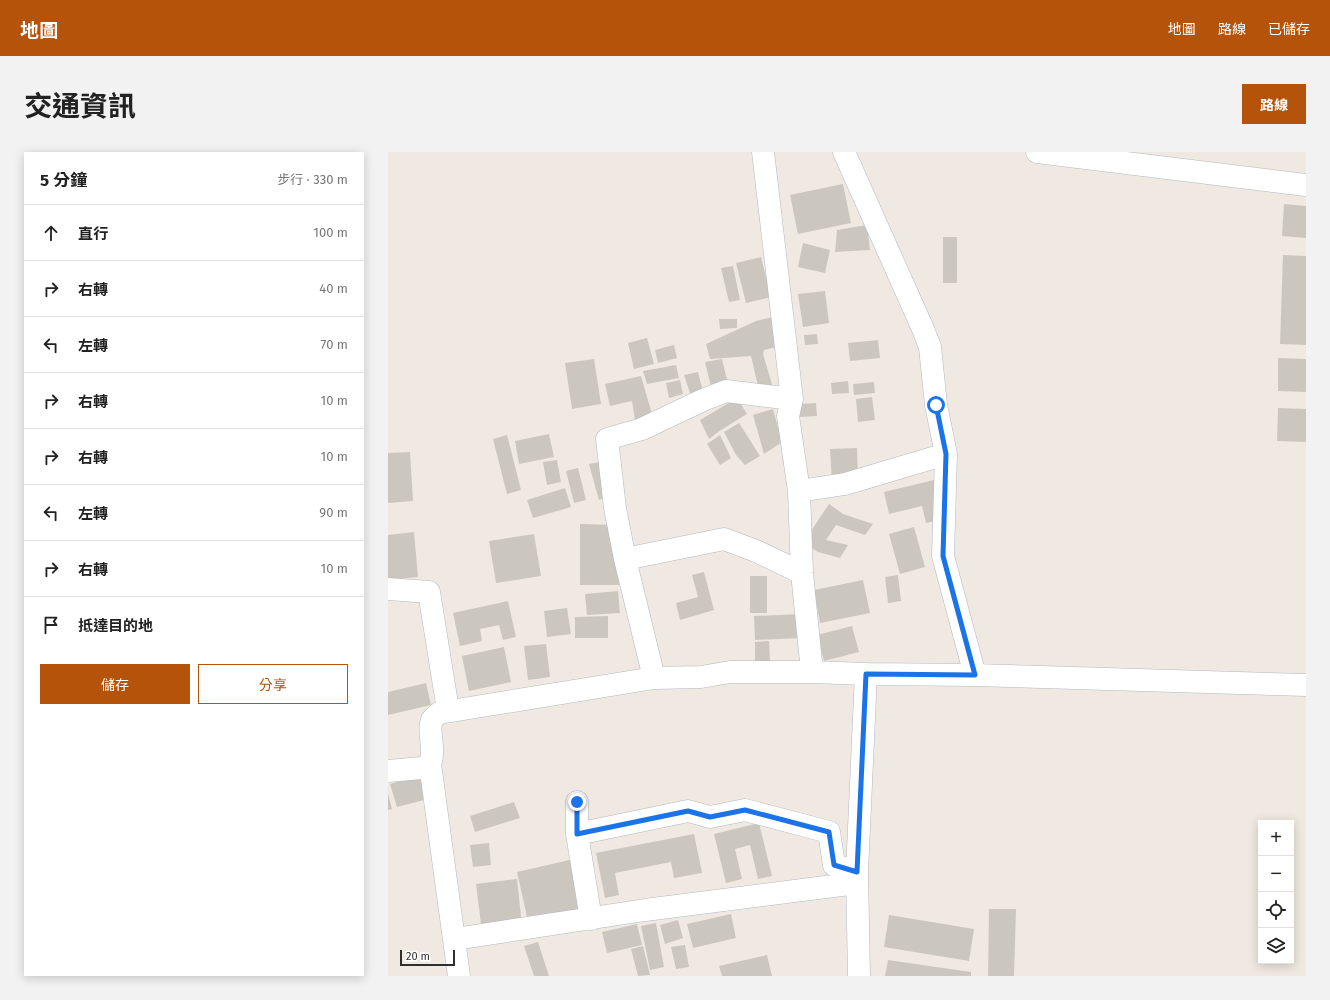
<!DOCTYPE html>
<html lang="zh-TW">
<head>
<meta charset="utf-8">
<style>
	:root { --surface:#fff; --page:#f2f2f2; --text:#222; --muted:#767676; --line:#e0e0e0; --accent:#b45309 }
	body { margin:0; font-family:"Fira Sans","Noto Sans TC",sans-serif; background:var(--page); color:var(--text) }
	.controls { position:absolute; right:12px; bottom:12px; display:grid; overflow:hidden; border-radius:0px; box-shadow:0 2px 10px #0003 }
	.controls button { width:36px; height:36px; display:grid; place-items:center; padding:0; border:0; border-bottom:1px solid var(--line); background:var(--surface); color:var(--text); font:20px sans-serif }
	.scale { position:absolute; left:12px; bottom:10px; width:55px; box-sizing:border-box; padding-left:4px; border:2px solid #2e2e2e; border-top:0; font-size:11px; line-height:14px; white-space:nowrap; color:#2e2e2e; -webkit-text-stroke:3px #fff; paint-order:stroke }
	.stop { position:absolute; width:12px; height:12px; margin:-9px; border:3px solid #1a73e8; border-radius:50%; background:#fff }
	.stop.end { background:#1a73e8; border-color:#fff; box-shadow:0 1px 4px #0008 }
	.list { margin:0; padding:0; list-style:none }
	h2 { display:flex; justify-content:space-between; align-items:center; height:52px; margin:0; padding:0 16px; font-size:17px }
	h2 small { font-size:13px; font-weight:400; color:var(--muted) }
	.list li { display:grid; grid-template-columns:26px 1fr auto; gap:12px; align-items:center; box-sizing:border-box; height:56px; padding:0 16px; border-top:1px solid var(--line) }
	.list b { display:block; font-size:15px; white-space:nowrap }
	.list em { font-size:13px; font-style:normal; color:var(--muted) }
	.actions { display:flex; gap:8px; padding:12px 16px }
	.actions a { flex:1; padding:9px 0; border:1px solid var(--accent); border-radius:0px; text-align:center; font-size:14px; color:var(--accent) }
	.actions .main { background:var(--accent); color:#fff }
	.icon { flex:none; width:22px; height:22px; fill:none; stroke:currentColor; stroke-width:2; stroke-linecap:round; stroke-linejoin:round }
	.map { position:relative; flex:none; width:918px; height:824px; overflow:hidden; border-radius:0px }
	header { display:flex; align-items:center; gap:24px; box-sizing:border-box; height:56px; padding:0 20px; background:var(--accent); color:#fff }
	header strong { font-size:19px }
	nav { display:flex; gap:22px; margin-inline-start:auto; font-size:14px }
	.intro { display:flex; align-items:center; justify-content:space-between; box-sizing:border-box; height:96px; padding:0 24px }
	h1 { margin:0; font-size:28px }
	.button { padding:10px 18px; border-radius:0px; background:var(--accent); color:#fff; font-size:14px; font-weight:700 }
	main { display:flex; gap:24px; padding:0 24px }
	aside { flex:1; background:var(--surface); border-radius:0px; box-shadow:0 2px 10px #0003 }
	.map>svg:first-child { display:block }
</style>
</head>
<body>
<header>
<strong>地圖</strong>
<nav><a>地圖</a><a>路線</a><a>已儲存</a></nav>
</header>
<div class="intro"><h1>交通資訊</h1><a class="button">路線</a></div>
<main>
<aside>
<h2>5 分鐘<small>步行 · 330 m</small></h2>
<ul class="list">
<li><svg class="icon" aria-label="ahead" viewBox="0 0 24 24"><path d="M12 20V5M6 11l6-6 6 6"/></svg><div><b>直行</b></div><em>100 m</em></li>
<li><svg class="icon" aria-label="right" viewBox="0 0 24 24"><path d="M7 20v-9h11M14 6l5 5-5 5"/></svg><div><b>右轉</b></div><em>40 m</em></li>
<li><svg class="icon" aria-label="left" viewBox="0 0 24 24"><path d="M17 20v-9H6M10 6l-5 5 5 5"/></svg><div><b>左轉</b></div><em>70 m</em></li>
<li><svg class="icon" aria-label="right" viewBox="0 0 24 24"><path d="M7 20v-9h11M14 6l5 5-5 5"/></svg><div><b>右轉</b></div><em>10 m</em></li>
<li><svg class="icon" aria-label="right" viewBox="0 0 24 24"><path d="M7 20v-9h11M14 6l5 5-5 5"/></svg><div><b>右轉</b></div><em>10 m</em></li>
<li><svg class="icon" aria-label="left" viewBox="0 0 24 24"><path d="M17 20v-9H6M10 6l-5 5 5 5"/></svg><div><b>左轉</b></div><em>90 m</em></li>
<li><svg class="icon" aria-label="right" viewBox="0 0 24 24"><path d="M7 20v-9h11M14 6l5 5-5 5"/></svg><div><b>右轉</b></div><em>10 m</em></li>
<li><svg class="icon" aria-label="arrive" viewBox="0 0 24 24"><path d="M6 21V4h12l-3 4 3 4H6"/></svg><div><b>抵達目的地</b></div></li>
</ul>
<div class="actions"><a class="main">儲存</a><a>分享</a></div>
</aside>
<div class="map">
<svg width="918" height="824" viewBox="0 0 918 824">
	<rect width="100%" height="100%" fill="#efe9e1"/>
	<path fill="#cbc7bf" d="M455 32 463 71 410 82 402 43Z
		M896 52 918 54V86L894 84Z
		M479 73 482 98 447 100 449 78Z
		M555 85H569V131H555Z
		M415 91 442 98 437 121 410 115Z
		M895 103 918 104V193L892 192Z
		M373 105 383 145 358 151 348 111Z
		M345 114 352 148 341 150 333 116Z
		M437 139 441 171 415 175 410 142Z
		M385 165 392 194 376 198 375 202 386 239 371 238 363 204 322 207 318 192 368 169Z
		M331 167H349V176L332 177Z
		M429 182 430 192 417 193 416 183Z
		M259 186 266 212 246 217 240 191Z
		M490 188 492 206 462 209 460 191Z
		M286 193 289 206 270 211 267 198Z
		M890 206 918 207V240L890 239Z
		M206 207 213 252 184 257 177 211Z
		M334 207 341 236 324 239 317 210Z
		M288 213 291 226 259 232 255 219Z
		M310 220 315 240 302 241 296 223Z
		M253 224 264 262 247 268 244 249 222 254 217 232Z
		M292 228 295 242 281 246 278 231Z
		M460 229 461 241 444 242 443 231Z
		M486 230 487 241 466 243 465 232Z
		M484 245 487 268 470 270 468 247Z
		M349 246 359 262 333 278 321 287 312 268Z
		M428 251 429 264 412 265V252Z
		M890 256 918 257V290L889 289Z
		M385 257 394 290 376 302 365 263Z
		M351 271 372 304 357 313 348 303 336 280Z
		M161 282 166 305 131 312 127 289Z
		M119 283 133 338 119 342 105 287Z
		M332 283 343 306 332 313 319 292Z
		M469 296 470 329 444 330 442 297Z
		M22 300 25 349 0 351V301Z
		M169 308 173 330 159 333 155 310Z
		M217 309 221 344 211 348 201 312Z
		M190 316 198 348 186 351 178 319Z
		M550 327 553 368 538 371 534 354 501 362 496 340Z
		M177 336 183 355 145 366 139 348Z
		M441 352 455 362 485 372 477 383 448 373 438 388 460 393 452 406 430 400 415 391Z
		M192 372 229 373 232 433H192Z
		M526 375 537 415 512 422 501 382Z
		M26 380 30 425 0 428V383Z
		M146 382 153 424 108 431 101 389Z
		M316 420 326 458 292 468 288 451 310 445 304 423Z
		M510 423 513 449 500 451 497 425Z
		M362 424H379V461H362Z
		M475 428 482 461 432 471 426 438Z
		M230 439 232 461 199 463 197 442Z
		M120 449 128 485 115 488 111 473 92 477 94 489 72 494 65 461Z
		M179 456 183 482 159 485 156 459Z
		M412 462 413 486 367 488 366 464Z
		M220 464V486H187V465Z
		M464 474 471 500 436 509 429 483Z
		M381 489 382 509H367V490Z
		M158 492 162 525 140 528 136 494Z
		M116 495 123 530 81 539 74 504Z
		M38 531 43 553 0 563V540Z
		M34 623 40 647 9 655 2 632Z
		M0 641 4 657 0 658Z
		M126 650 132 666 87 680 82 664Z
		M371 671 384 724 370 727 362 693 347 697 354 727 338 731 326 682Z
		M306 682 314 721 286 726 283 710 227 721 231 743 217 746 208 701Z
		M101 691 103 713 85 715 82 693Z
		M199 704 211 759 141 774 129 720Z
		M129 727 134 774 94 780 88 732Z
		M601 757H628L626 824H600Z
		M343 762 348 786 305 796 299 772Z
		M501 763 586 777 581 809 496 795Z
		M290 768 295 786 277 792 272 773Z
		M268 771 276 815 262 818 253 774Z
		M249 772 254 793 219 801 214 780Z
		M150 790 161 824H146L136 794Z
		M297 793 301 815 288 817 283 795Z
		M255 794 262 823 250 824 243 797Z
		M379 803 384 824H334L331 814Z
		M500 808 583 820V824H497Z"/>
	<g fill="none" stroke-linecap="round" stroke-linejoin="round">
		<g stroke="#b4b7c1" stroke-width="23">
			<path id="minor" d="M375 0 404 247 400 264 411 339 414 421 424 520
				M456 0 535 177 542 195 548 253 558 302 555 404 587 523
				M649 0 918 33
				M411 339 457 332 558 302
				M237 407 336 387 368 399 414 421
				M0 437 41 440 60 558
				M266 526 237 407 227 356 219 287 254 277 315 248 338 239 404 247
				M42 612 71 824
				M0 619 34 616 42 612C48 597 39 579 44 568 46 565 49 563 51 561L266 526 313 525 342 520H424L478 522 587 523 918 533
				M189 650V682L203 767
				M189 682 300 659 322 665 357 658 441 680 446 713 469 720
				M67 787 257 758 469 731
				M471 824 469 720 478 522"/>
		</g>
		<use href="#minor" stroke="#fff" stroke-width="22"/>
	</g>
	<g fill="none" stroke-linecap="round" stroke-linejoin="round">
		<path stroke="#1a73e8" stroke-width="5" d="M189 650V682L300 659 322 665 357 658 441 680 446 713 469 720 478 522 587 523 555 404 558 302 548 253"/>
	</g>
</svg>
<div class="controls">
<button>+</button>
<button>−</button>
<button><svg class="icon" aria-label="locate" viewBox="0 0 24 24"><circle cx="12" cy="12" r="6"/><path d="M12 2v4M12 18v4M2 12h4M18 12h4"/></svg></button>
<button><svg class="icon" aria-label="layers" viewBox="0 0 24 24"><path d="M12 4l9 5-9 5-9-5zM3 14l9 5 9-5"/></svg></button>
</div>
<div class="scale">20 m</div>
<div class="stop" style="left:548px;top:253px"></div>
<div class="stop end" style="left:189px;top:650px"></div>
</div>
</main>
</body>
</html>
